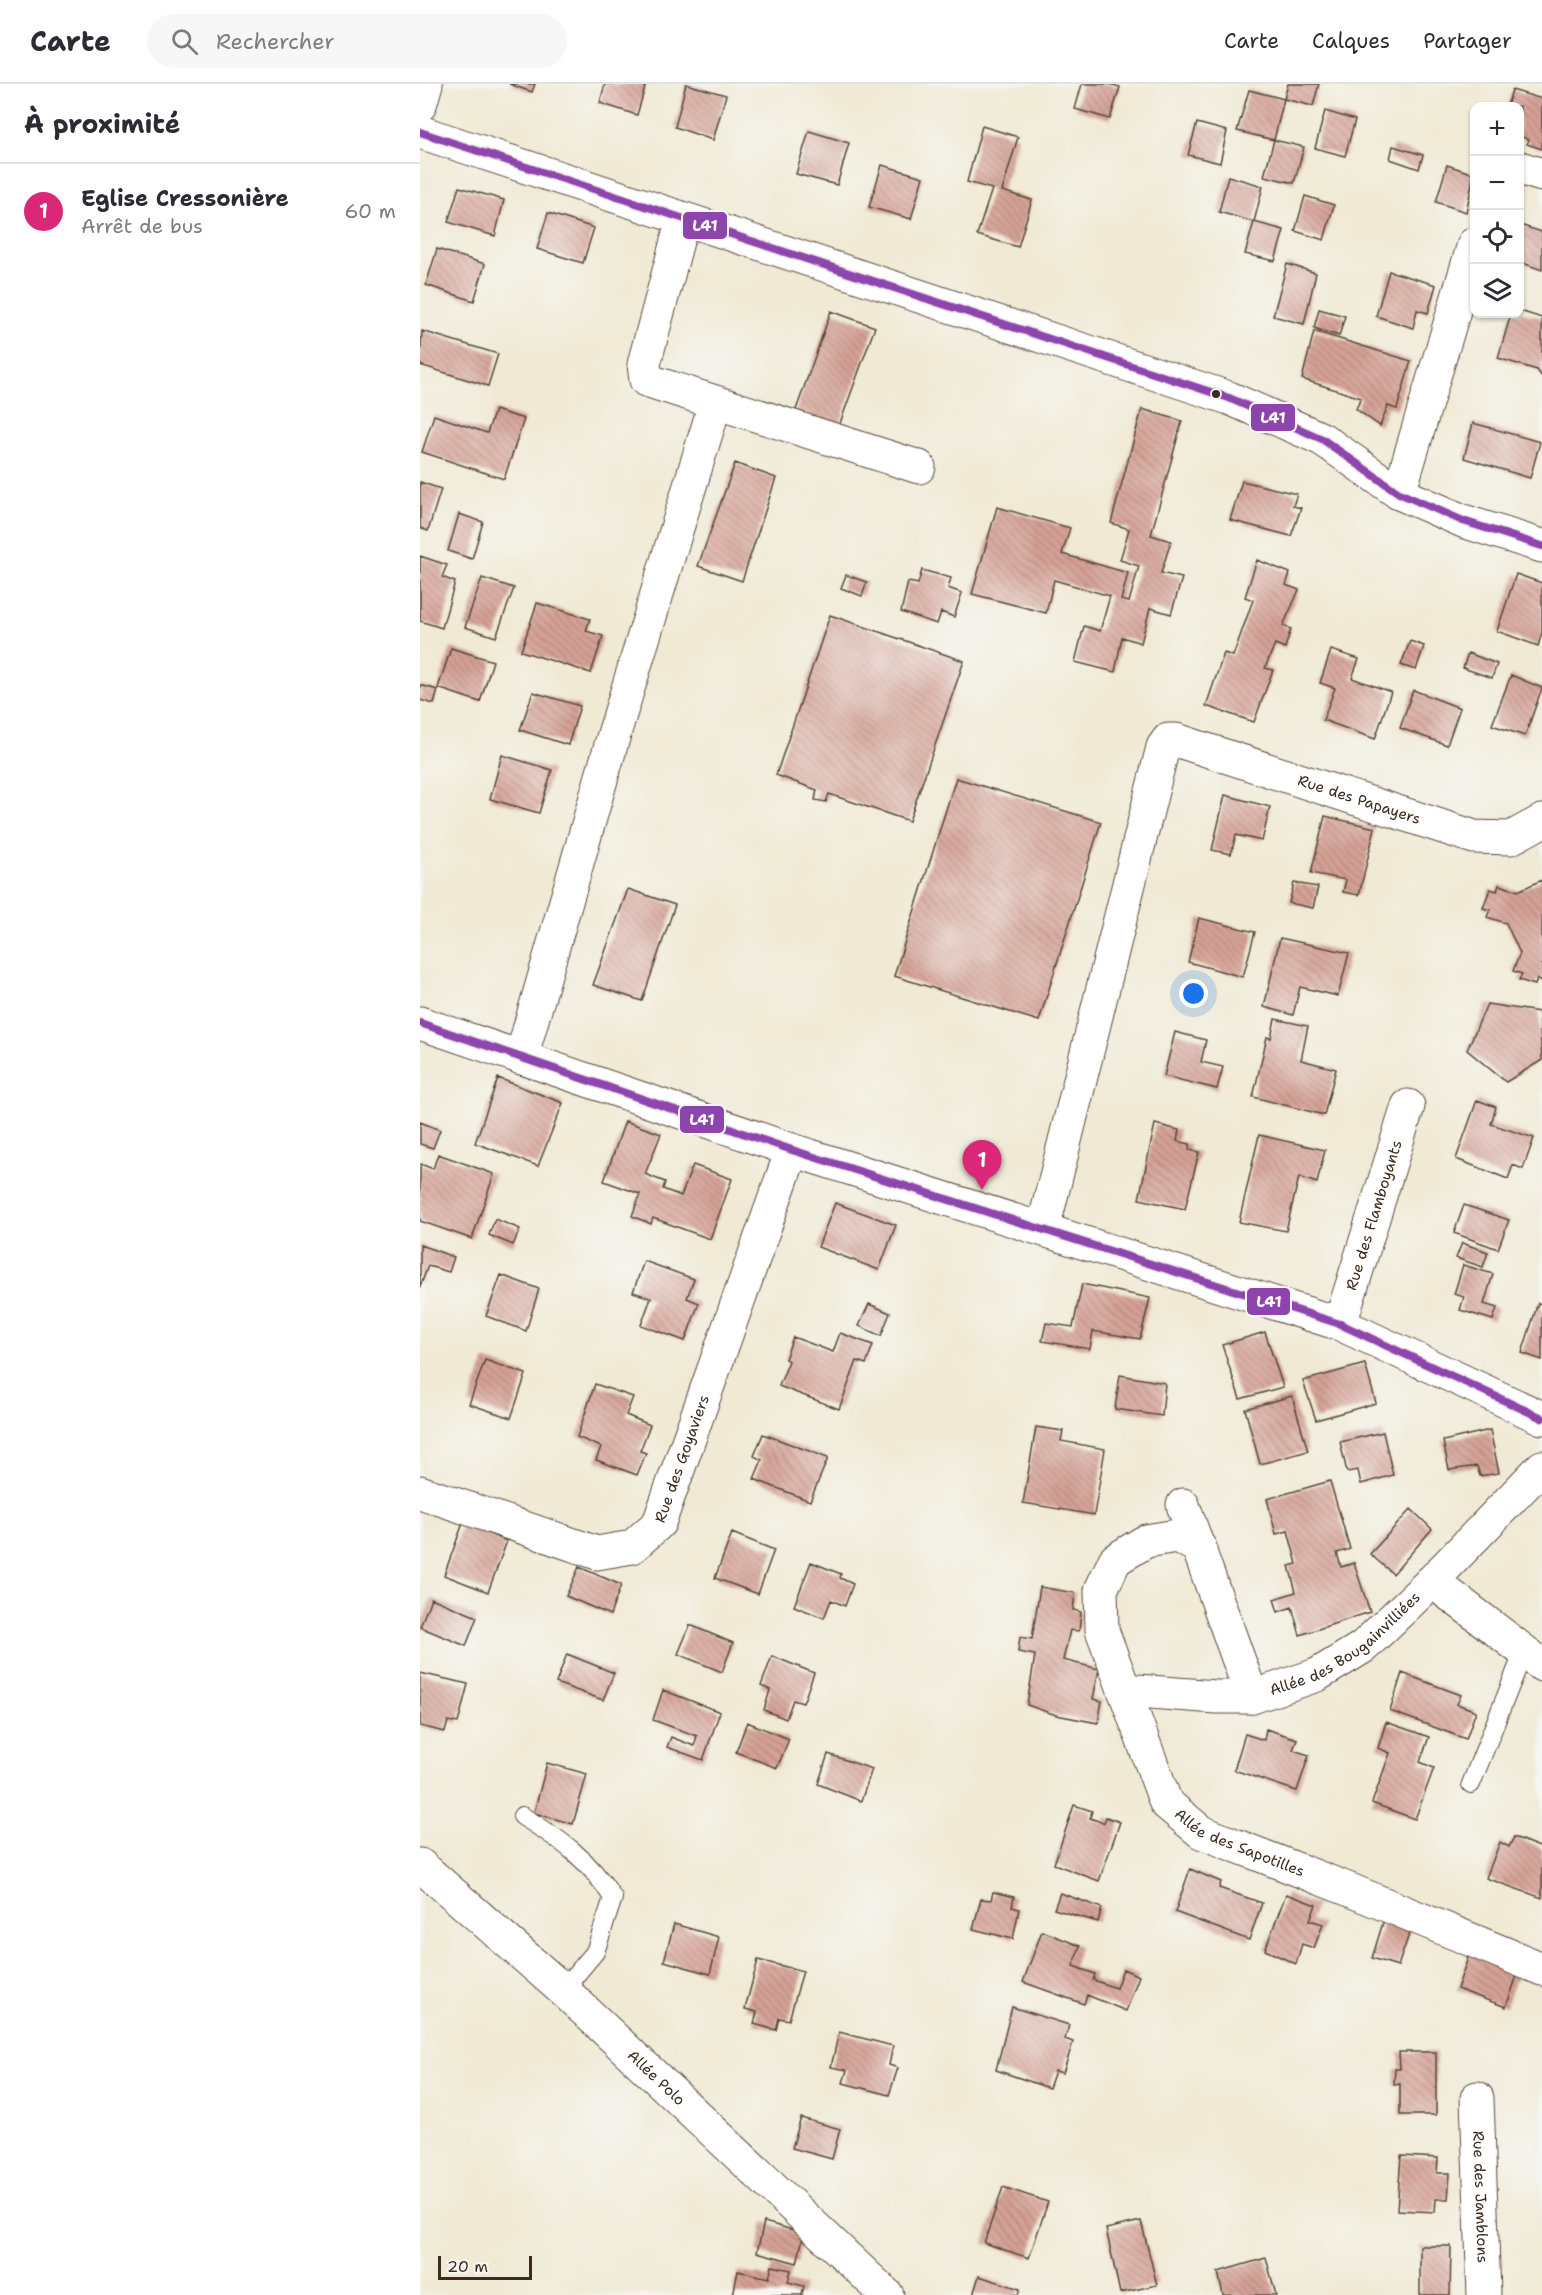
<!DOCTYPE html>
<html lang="fr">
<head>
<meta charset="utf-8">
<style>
	:root { --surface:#fff; --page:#f7f7f7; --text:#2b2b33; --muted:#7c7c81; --line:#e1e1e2; --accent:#db2777 }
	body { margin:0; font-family:"Shantell Sans",sans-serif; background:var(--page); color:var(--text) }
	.controls { position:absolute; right:18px; top:18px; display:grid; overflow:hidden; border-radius:12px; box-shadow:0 2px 4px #0004 }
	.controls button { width:54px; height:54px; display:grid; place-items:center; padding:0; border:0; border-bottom:2px solid var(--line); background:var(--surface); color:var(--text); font:30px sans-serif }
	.scale { position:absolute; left:18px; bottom:15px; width:94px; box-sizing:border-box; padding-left:6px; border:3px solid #3b2a1e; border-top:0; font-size:16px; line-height:21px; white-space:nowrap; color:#3b2a1e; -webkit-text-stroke:4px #f6f6f2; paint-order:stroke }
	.you { position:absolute; left:774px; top:910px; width:21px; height:21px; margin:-15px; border:4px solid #fff; border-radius:50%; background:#1a73e8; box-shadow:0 0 0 9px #1a73e833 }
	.badge { display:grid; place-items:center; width:39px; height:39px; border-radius:50%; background:var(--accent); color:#fff; font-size:20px; font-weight:700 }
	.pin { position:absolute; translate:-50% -50px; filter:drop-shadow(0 2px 3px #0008) }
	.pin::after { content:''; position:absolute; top:32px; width:21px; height:18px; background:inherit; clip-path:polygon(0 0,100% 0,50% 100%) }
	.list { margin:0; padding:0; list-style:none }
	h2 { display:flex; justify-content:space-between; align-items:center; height:78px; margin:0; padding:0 24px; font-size:26px }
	h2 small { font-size:20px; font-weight:400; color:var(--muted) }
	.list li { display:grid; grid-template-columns:39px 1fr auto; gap:18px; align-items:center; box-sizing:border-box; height:96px; padding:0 24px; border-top:2px solid var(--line) }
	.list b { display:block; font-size:22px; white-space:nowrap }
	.list p { margin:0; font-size:20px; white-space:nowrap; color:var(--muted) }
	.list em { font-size:20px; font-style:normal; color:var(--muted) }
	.icon { flex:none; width:33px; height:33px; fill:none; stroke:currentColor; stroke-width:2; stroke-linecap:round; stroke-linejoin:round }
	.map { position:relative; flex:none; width:1122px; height:2211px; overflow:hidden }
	header { display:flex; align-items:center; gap:36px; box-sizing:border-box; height:84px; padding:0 30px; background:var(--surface); border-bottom:2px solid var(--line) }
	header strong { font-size:28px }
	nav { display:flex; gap:33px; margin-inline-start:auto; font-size:21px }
	.search { width:420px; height:54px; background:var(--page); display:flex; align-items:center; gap:15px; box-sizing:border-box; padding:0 21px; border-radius:33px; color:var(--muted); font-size:22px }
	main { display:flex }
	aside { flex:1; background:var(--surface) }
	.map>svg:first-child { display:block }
</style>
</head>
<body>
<header>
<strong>Carte</strong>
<div class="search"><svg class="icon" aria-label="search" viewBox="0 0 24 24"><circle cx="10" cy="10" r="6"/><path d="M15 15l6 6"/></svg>Rechercher</div>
<nav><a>Carte</a><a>Calques</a><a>Partager</a></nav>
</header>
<main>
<aside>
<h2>À proximité<small></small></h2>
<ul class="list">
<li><span class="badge">1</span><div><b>Eglise Cressonière</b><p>Arrêt de bus</p></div><em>60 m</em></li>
</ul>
</aside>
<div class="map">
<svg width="1122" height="2211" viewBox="0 0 1122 2211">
	<defs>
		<pattern id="building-back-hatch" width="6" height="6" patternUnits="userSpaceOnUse" patternTransform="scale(1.5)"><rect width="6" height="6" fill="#d6a296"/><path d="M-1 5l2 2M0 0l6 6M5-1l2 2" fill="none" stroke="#af847a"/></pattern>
	</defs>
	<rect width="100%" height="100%" fill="#f6f6f2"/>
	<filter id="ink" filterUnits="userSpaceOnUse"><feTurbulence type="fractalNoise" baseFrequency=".0167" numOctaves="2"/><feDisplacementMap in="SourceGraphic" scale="12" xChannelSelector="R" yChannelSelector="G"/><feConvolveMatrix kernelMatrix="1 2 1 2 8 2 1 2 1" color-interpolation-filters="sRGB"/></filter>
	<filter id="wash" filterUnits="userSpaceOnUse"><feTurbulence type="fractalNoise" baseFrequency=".008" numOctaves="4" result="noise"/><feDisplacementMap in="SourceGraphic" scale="24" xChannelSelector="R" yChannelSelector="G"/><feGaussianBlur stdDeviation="1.35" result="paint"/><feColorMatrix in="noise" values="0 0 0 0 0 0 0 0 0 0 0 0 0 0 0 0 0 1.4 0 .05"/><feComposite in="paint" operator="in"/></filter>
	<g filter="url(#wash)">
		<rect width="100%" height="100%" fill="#f0e9d4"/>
		<g id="blocks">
			<path fill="url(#building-back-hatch)" d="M89 0H115L112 8Z
				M185 0H226L217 31 180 19Z
				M266 0 306 11 293 56 255 43Z
				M662 0H689L700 3 690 35 655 25Z
				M868 0H899L893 22 864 15 854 56 817 47 829 6 864 15Z
				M1092 6 1122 15V65L1107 60 1109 56 1100 52V22H1087Z
				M905 27 935 36 925 72 895 64Z
				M777 39 807 47 800 79 768 71Z
				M562 42 598 53 582 107 612 116 598 163 557 151 572 105 547 98Z
				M389 47 429 59 417 101 376 90Z
				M854 56 884 63 874 99 844 92Z
				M973 62 1003 71 999 85 970 75Z
				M462 81 503 93 491 135 449 123Z
				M1027 81 1054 90 1046 128 1016 118Z
				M808 92 843 102 834 138 799 128Z
				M39 103 84 116 75 152 28 138Z
				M885 112 914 121 904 156 875 147Z
				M128 129 174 144 163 179 117 165Z
				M834 138 864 146 855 177 825 170Z
				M1100 141 1122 148V186L1100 178Z
				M17 165 65 180 54 217 6 201Z
				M867 180 896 189 884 240 853 232Z
				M969 187 1016 201 1008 229 997 226 993 244 956 232Z
				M899 225 925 232 919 252 894 244Z
				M411 227 455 243 419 342 376 326Z
				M1100 227 1122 234V293L1117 286 1078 274 1091 230H1100Z
				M2 247 78 270 68 302 0 281Z
				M894 247 991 277 977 325 968 322 960 342 936 325 941 314 882 295Z
				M722 325 762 337 731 451 751 457 741 489 762 494 751 530 730 524 721 559 702 553 695 588 655 578 664 542 680 547 690 512 634 496 626 529 552 510 577 423 650 444 642 470 708 489 701 516 709 518 719 482 700 476 709 445 691 439Z
				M75 326 104 335 84 395 2 368 14 331 67 349Z
				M1053 339 1120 358 1110 394 1044 374Z
				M315 379 356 394 322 497 278 482Z
				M822 397 877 410 873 422 881 424 871 452 810 436Z
				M0 398 21 405 8 447 0 444Z
				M39 430 63 438 52 475 28 467Z
				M0 472 27 481 22 493 35 498 22 544 0 537Z
				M837 476 870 489 866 501 879 506 863 542 871 545 865 564 855 560 845 584 853 586 834 638 786 622 804 569 813 572 833 516 825 513Z
				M502 486 531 494 528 504 542 509 534 533 521 528 517 540 481 528 488 498 498 500Z
				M1096 490 1122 499V548L1118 562 1077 547Z
				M426 491 447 498 442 512 421 504Z
				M62 494 94 504 76 553 45 543Z
				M117 519 170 535 166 547 183 552 171 589 101 567Z
				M410 531 544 577 489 737 409 710 406 718 395 716 397 706 356 691Z
				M990 557 1004 562 996 586 981 581Z
				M31 564 73 577 60 618 18 604Z
				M911 566 939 575 932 594 971 608 955 655 903 636 915 604 900 599Z
				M1048 569 1077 580 1072 594 1043 584Z
				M1091 591 1122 604 1105 652 1072 641Z
				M0 601 18 606 14 620 0 616Z
				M993 606 1040 624 1027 661 980 644Z
				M113 608 160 622 148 661 100 646Z
				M82 671 132 686 119 729 70 715Z
				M536 694 681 738 619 937 474 892Z
				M805 711 850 723 842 757 816 751 811 770 792 766Z
				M905 732 955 744 939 811 923 808 926 796 891 789Z
				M1122 796V897L1117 895 1115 901 1099 896 1102 890 1093 887 1100 869 1086 839 1067 833 1070 826 1063 824 1070 805 1077 807 1079 801 1098 807Z
				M874 799 898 803 893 824 869 819Z
				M208 805 255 821 222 917 173 901Z
				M779 834 835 848 823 893 768 878Z
				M860 854 929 869 918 912 880 903 873 931 844 923Z
				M1067 920 1119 928 1122 976 1086 998 1047 966Z
				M855 935 888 942 881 976 916 985 904 1031 833 1013 847 953 851 954Z
				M755 948 786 956 781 978 803 983 797 1005 744 992Z
				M78 994 143 1019 118 1082 55 1059Z
				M1057 1016 1076 1023 1071 1040 1114 1054 1103 1085 1093 1081 1088 1095 1036 1075Z
				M205 1037 241 1050 225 1090 245 1098 243 1105 261 1112 273 1081 312 1095 290 1155 233 1134 231 1140 212 1132 220 1110 184 1097Z
				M0 1038 20 1046 13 1064 0 1060Z
				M735 1040 759 1046 757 1057 770 1060 769 1066 779 1068 765 1125 719 1115Z
				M839 1051 905 1066 897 1099 879 1093 866 1147 819 1138Z
				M18 1070 74 1090 52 1155 0 1137V1084L1 1080 13 1085Z
				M415 1119 476 1141 459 1186 398 1163Z
				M1044 1121 1089 1136 1078 1165 1034 1149Z
				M75 1135 100 1145 93 1161 69 1151Z
				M1042 1159 1068 1168 1063 1183 1036 1174Z
				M0 1161 34 1173 29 1188 8 1182 0 1203Z
				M224 1177 274 1195 267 1214 279 1219 265 1257 221 1241 231 1214 213 1208Z
				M1043 1181 1073 1190 1064 1220 1077 1224 1073 1236 1040 1226 1044 1213 1034 1210Z
				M81 1191 119 1205 106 1247 66 1232Z
				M662 1200 730 1214 720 1255 673 1247 670 1265 622 1257 626 1239 653 1243Z
				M1118 1219 1122 1220V1276L1102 1269Z
				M449 1220 470 1229 461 1252 439 1242Z
				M845 1248 863 1303 820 1315 802 1261Z
				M420 1249 453 1261 446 1280 437 1277 419 1325 359 1302 369 1277 365 1275 373 1253 413 1268Z
				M65 1276 106 1290 91 1334 49 1320Z
				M945 1280 956 1319 896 1336 883 1297Z
				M700 1291 745 1299 742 1332 695 1325Z
				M175 1300 213 1313 206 1331 230 1341 220 1367 226 1369 217 1391 176 1376 181 1363 157 1353Z
				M872 1312 888 1367 840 1380 825 1325Z
				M616 1343 643 1347 641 1357 685 1365 674 1431 603 1419Z
				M1070 1346 1079 1389 1060 1392 1057 1382 1029 1386 1023 1357Z
				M963 1348 973 1391 941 1400 938 1386 927 1388 920 1358Z
				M343 1350 408 1374 390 1417 334 1395 342 1376 334 1372Z
				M910 1397 930 1465 917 1469 921 1483 934 1479 950 1528 880 1551 872 1523 858 1528 854 1515 876 1508 869 1482 877 1480 868 1447 856 1450 847 1415Z
				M991 1425 1012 1445 973 1490 950 1470Z
				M43 1439 87 1457 68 1508 24 1491Z
				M312 1449 354 1466 338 1510 295 1494Z
				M391 1478 421 1490 420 1494 433 1500 425 1522 411 1516 404 1534 374 1522Z
				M159 1483 201 1501 190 1531 146 1512Z
				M620 1503 655 1509 653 1526 661 1528 659 1547 650 1546 643 1576 679 1585 673 1615 682 1617 678 1639 636 1631 607 1621 615 1571 598 1568 600 1553 612 1555Z
				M11 1514 57 1533 46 1562 0 1543Z
				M270 1541 313 1559 302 1588 258 1570Z
				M147 1570 194 1589 183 1616 136 1599Z
				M352 1572 394 1589 383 1619 373 1616 366 1635 344 1626 350 1606 341 1602Z
				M0 1589 48 1600 38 1639 28 1637 25 1648 0 1642Z
				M982 1589 1041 1611 1037 1620 1056 1627 1046 1655 970 1627Z
				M243 1606 300 1628 283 1676 247 1663 251 1653 274 1662 277 1652 233 1636Z
				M327 1638 369 1655 357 1684 316 1668Z
				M966 1638 1009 1653 1000 1678 1014 1684 995 1735 952 1719 970 1669 958 1664Z
				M846 1645 877 1655 873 1666 889 1671 877 1707 814 1686 825 1650 844 1656Z
				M408 1670 452 1685 441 1717 398 1700Z
				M127 1679 167 1690 153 1740 114 1729Z
				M654 1721 672 1727 670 1734 684 1739 686 1733 700 1738 679 1797 634 1780Z
				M1094 1753 1122 1764V1814L1066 1794 1080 1758 1089 1763Z
				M770 1785 801 1798 799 1804 842 1819 829 1856 755 1828Z
				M573 1808 594 1813 592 1823 599 1825 593 1855 553 1845 561 1815 571 1816Z
				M640 1809 682 1824 678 1838 634 1825Z
				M866 1810 896 1821 890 1836 903 1840 894 1864 882 1860 876 1880 845 1866Z
				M966 1829 993 1839 978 1882 952 1874Z
				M254 1840 299 1853 290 1890 244 1877Z
				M622 1847 660 1862 653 1882 675 1890 673 1896 696 1904 703 1885 719 1892 706 1927 667 1911 664 1920 603 1898Z
				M1050 1868 1099 1886 1086 1923 1037 1905Z
				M338 1876 383 1887 369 1936 359 1934 356 1946 334 1940 337 1928 325 1925Z
				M592 1923 649 1941 645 1955 653 1958 643 1989 635 1987 629 2004 576 1986Z
				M419 1948 473 1962 469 1981 478 1984 469 2011 423 1999 427 1986 411 1983Z
				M979 1968H1016V2031H980V2000L974 2001 975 1985H980Z
				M381 2034 420 2045 412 2075 372 2064Z
				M981 2072 1018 2074 1017 2089H1030L1028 2115H1016L1015 2128 977 2126Z
				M583 2103 628 2118 609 2174 564 2159Z
				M721 2137 737 2201 700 2209 686 2145Z
				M344 2138 384 2149 377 2179 337 2168Z
				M1000 2162H1031L1030 2211H1000Z
				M846 2174 856 2211H803L798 2188Z
				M352 2182 371 2186 368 2198 384 2202 382 2211H313L318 2187 349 2194Z
				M559 2192 600 2205 598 2211H553Z"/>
		</g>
	</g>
	<g filter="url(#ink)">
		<use href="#blocks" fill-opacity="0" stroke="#564739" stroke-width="1.5"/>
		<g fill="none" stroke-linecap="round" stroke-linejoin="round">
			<g stroke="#564739" stroke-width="20">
				<path id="service" d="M1051 1700 1104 1567
					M102 1732C141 1756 168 1774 193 1814L175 1868 143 1906"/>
			</g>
			<g stroke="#564739" stroke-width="35">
				<g id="minor">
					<path d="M0 48 809 314 902 355 979 409 1043 437 1122 462"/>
					<path d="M1100 84 1122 91"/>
					<path d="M263 135 224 280 226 296 499 383"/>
					<path d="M979 409 1054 160"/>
					<path d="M0 939 372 1066 920 1240 1122 1334"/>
					<path d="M101 974 195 647 295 320"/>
					<path id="s1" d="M623 1145 743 663 748 656H756L1054 753 1091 754 1122 737"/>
					<path id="s2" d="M920 1240 988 1022"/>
					<path id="s3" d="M0 1408 177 1469 212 1463 239 1439 372 1066"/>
					<path d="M763 1421 832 1613"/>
					<path id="s4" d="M780 1464 757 1452 726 1457 695 1476 681 1506 682 1546 746 1719 781 1748 930 1806 1122 1885"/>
					<path d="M1012 1497 1122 1581"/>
					<path id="s5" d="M704 1606 796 1613H832L897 1591 943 1563 1012 1497 1122 1383"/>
					<path id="s6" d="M1057 2014 1064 2211"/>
				</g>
			</g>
			<g stroke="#564739" stroke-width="35">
				<g id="tertiary">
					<path d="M0 21 6 0"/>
					<path id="s7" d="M0 1781 143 1906 467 2211"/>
				</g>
			</g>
			<use href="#service" stroke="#fff" stroke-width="18"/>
			<use href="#minor" stroke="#fff" stroke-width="33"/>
			<use href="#tertiary" stroke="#fff" stroke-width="33"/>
			<g stroke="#f6f6f2" stroke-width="12">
				<path id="bus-1" d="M0 48 809 314 902 355 979 409 1043 437 1122 462
					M0 939 372 1066 920 1240 1122 1334"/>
			</g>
			<use href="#bus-1" stroke="#8e44ad" stroke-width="8"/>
		</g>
	</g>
	<circle fill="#3b2a1e" stroke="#f6f6f2" stroke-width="2" cx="796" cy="310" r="5"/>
	<g text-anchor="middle" stroke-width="4.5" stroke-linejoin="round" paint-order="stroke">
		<g font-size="15" fill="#3b2a1e" stroke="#f6f6f2">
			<text dy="5" stroke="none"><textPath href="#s1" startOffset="706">Rue des Papayers</textPath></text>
			<text dy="5" stroke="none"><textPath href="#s2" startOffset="114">Rue des Flamboyants</textPath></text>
			<text dy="5" stroke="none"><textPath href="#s3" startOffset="327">Rue des Goyaviers</textPath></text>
			<text dy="5" stroke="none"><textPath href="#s5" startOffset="237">Allée des Bougainvilliées</textPath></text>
			<text dy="5" stroke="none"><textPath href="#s4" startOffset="436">Allée des Sapotilles</textPath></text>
			<text dy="5" stroke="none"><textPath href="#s7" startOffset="318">Allée Polo</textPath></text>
			<text dy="5" stroke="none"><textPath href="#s6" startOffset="99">Rue des Jamblons</textPath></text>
		</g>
	</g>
	<g stroke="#f6f6f2" stroke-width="2">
		<rect x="262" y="127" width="46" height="29" rx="6" fill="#8e44ad"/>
		<rect x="830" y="319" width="46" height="29" rx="6" fill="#8e44ad"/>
		<rect x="259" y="1021" width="46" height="29" rx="6" fill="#8e44ad"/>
		<rect x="826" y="1203" width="45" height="29" rx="6" fill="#8e44ad"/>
	</g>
	<g font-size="16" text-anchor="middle" font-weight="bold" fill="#fff">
		<text x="285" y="147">L41</text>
		<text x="853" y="339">L41</text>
		<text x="282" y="1041">L41</text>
		<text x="849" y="1223">L41</text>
	</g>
</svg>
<div class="controls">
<button>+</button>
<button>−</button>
<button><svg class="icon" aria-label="locate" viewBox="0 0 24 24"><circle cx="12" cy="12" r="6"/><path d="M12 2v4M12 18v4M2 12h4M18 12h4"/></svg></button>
<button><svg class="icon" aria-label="layers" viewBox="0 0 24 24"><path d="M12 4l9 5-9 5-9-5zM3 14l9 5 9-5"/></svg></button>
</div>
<div class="scale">20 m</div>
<div class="you"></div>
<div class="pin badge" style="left:562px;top:1106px">1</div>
</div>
</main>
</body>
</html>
